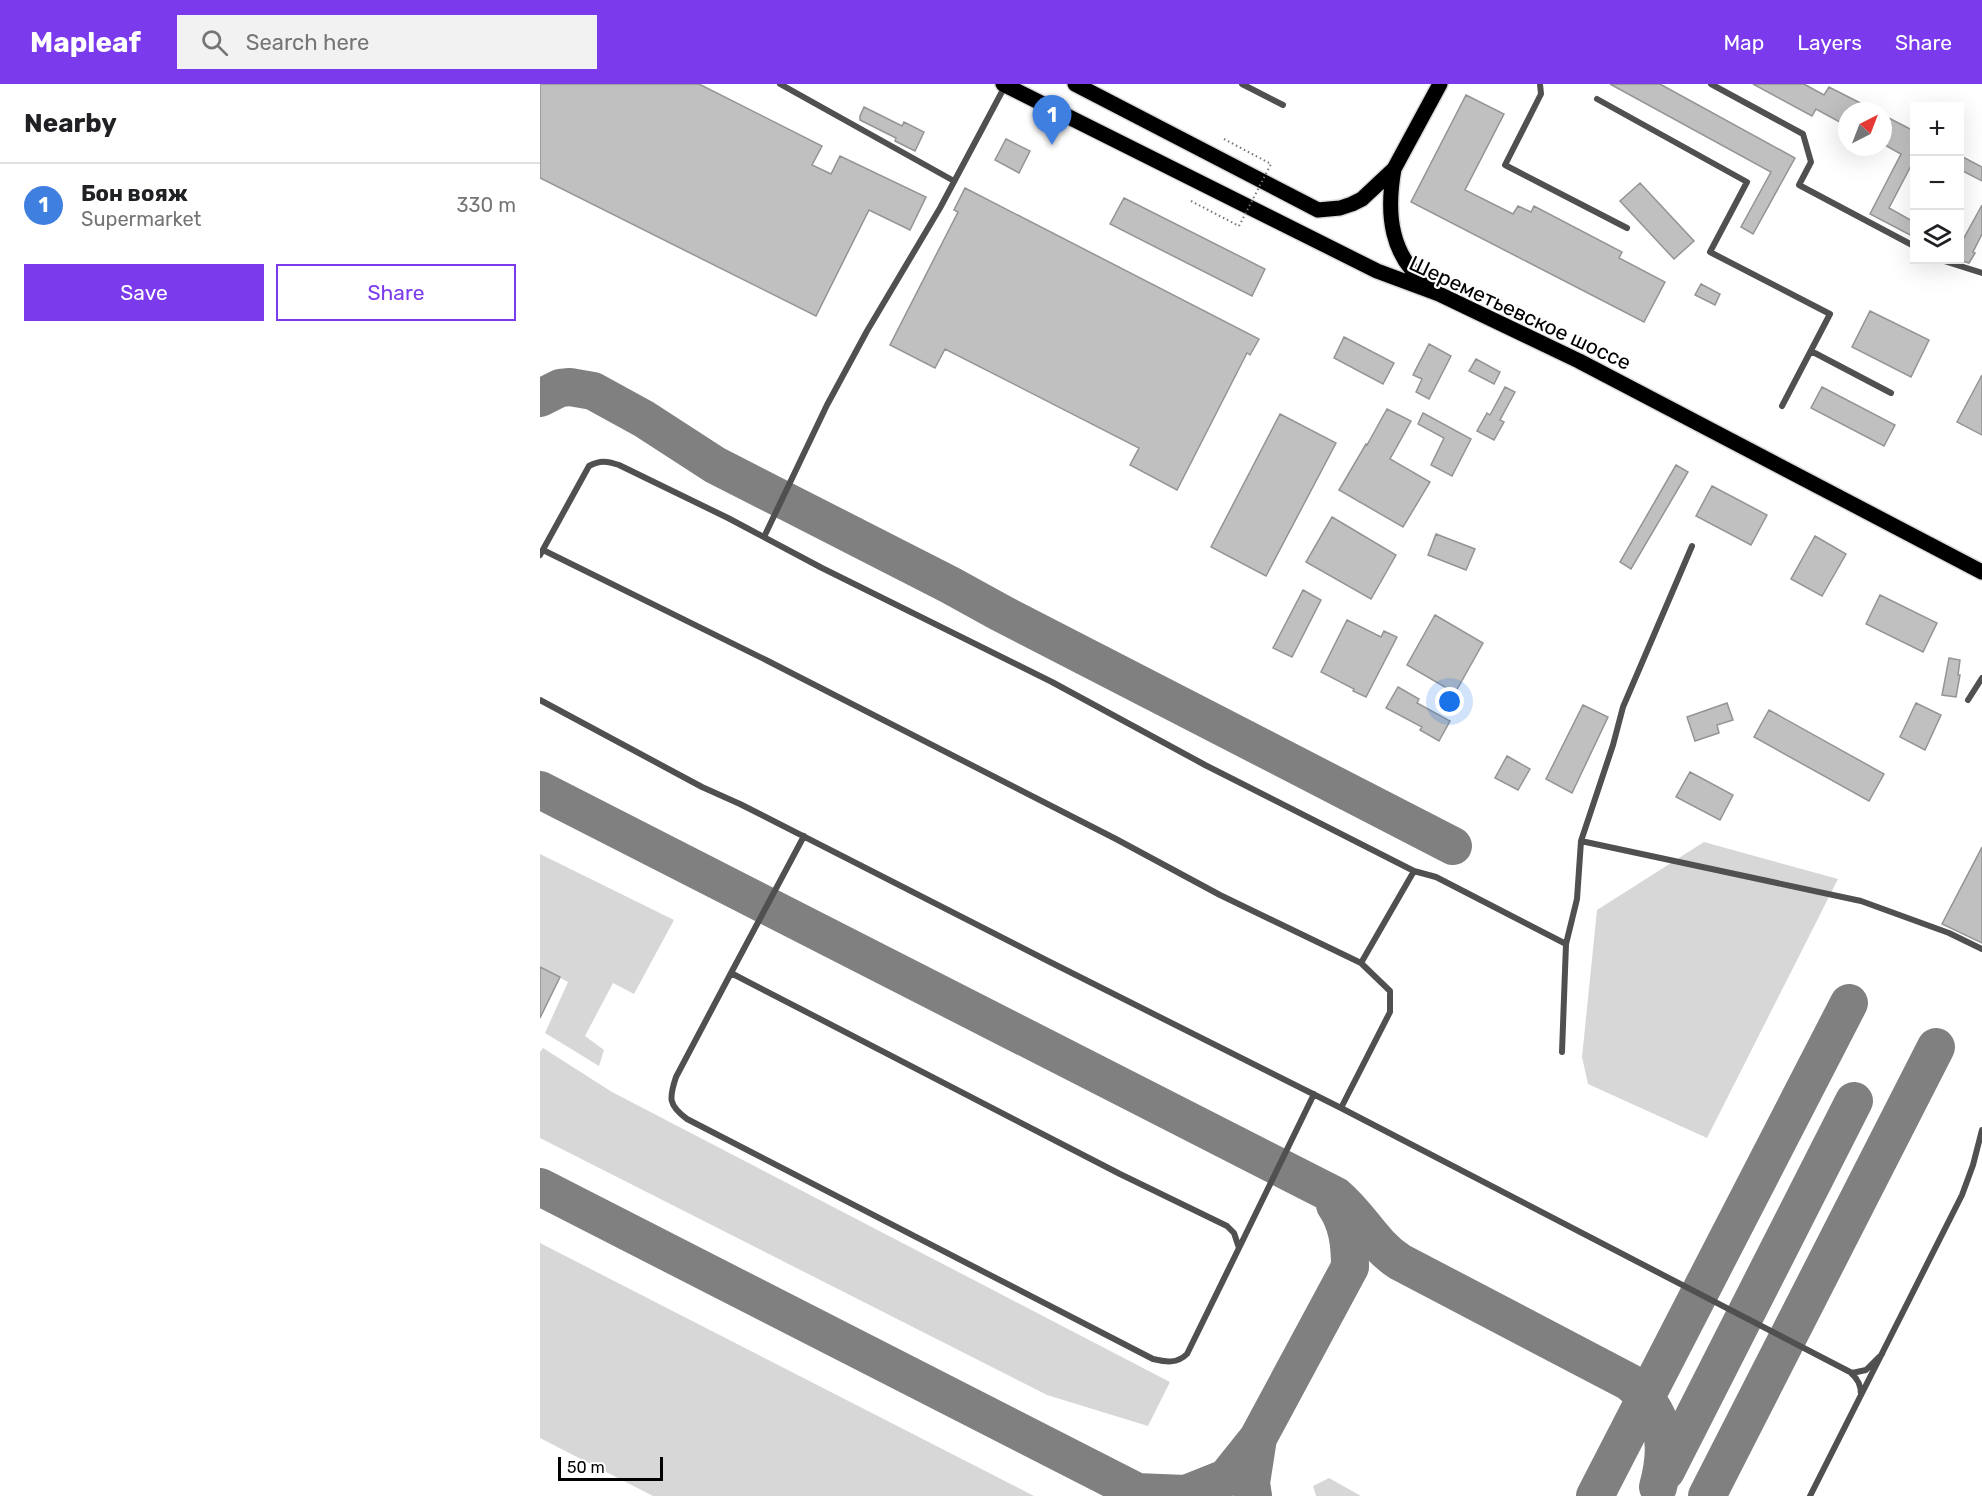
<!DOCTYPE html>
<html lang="en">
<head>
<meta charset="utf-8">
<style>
	:root { --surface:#fff; --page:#f2f2f2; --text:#202124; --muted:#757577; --line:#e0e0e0; --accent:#7c3aed }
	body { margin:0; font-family:Rubik,sans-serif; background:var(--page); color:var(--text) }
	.controls { position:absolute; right:18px; top:18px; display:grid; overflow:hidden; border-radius:0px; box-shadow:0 6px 24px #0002 }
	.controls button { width:54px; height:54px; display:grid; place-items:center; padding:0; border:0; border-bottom:2px solid var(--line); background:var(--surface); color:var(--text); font:30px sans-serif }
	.compass { position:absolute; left:1298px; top:18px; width:54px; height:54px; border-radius:50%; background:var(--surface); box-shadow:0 6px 24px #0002; rotate:42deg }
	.scale { position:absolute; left:18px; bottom:15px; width:105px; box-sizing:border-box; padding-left:6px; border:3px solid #000; border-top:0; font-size:16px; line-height:21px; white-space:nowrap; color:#000; -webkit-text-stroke:4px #fff; paint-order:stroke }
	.you { position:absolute; left:910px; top:618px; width:21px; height:21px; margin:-15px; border:4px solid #fff; border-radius:50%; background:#1a73e8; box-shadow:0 0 0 9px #1a73e833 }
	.badge { display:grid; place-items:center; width:39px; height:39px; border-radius:50%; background:var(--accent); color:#fff; font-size:20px; font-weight:700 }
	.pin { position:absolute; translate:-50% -50px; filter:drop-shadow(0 2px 3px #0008) }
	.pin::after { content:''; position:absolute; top:32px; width:21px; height:18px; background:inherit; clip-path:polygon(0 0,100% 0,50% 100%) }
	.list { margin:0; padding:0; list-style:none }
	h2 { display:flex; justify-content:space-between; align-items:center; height:78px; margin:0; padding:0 24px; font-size:26px }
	h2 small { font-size:20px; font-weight:400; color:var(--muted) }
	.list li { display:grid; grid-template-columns:39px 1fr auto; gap:18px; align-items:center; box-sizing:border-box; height:84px; padding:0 24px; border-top:2px solid var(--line) }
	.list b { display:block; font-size:22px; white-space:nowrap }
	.list p { margin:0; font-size:20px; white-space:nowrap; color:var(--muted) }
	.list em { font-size:20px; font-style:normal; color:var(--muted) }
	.actions { display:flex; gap:12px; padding:18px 24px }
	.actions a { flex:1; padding:14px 0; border:2px solid var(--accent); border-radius:0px; text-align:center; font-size:21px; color:var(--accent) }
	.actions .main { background:var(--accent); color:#fff }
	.icon { flex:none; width:33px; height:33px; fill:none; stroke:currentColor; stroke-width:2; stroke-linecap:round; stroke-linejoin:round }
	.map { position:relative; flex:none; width:1442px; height:1412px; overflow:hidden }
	header { display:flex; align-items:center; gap:36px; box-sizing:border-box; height:84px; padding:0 30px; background:var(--accent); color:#fff }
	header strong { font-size:28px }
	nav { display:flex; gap:33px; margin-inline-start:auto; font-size:21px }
	.search { width:420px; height:54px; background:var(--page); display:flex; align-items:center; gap:15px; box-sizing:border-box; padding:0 21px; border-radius:0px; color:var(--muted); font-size:22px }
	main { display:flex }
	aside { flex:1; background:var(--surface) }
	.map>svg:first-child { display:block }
</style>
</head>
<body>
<header>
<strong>Mapleaf</strong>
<div class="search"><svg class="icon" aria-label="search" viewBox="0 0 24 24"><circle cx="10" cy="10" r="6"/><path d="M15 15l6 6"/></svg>Search here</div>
<nav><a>Map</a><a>Layers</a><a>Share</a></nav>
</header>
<main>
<aside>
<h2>Nearby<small></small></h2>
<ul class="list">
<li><span class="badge" style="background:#3f7fe0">1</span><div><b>Бон вояж</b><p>Supermarket</p></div><em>330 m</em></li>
</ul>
<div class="actions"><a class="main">Save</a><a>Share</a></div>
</aside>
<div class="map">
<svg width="1442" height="1412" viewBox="0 0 1442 1412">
	<rect width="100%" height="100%" fill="#fff"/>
	<path fill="#d7d7d7" d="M1164 758 1298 795 1167 1054 1048 1000 1042 973 1057 826Z
		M0 770 134 836 94 910 73 899 45 952 64 966 59 982 5 949 28 898 0 883Z
		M3 964 72 1008 630 1298 608 1342 507 1311 0 1054V968Z
		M0 1159 494 1412H113L0 1354Z
		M789 1394 821 1412H776L773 1402Z"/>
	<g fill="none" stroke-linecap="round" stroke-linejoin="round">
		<path stroke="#808080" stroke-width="38" d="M0 314 20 304 30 303 53 307 104 335 175 381 410 501 459 528 913 762
			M0 706 796 1112C821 1133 832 1160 860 1178L1089 1298C1125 1328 1130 1359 1118 1403
			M0 1103 605 1412
			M1126 1387 1314 1017
			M596 1408 646 1410 686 1394 718 1354 810 1183C810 1161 808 1140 795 1121
			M713 1412 711 1399 718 1354
			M1055 1412 1309 919
			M1167 1412 1396 963"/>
	</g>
	<path fill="#c0c0c0" stroke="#949494" stroke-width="1.5" d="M0 0H159L282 62 272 81 291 90 300 72 386 113 370 146 329 126 276 232 0 94Z
		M1070 0H1120L1255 74 1213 150 1201 143 1231 88Z
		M1213 0H1264L1284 11 1289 3 1336 27H1307V42L1276 25 1272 32Z
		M926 11 964 30 925 106 973 130 978 122 991 128 994 122 1082 168 1079 174 1125 198 1104 238 871 118Z
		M324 23 362 42 364 38 384 48 375 67 355 57 356 54 320 36V32Z
		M1343 31 1374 47V76L1349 124 1374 138V153L1330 130 1361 70 1343 60Z
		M466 55 490 67 479 89 455 76Z
		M1419 71 1442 83V97L1419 85Z
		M1100 99 1154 157 1134 175 1080 117Z
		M425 104 719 255 710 271 707 269 637 406 590 381 599 364 405 265 395 284 350 261 418 128 414 126Z
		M584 114 725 185 712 212 570 140Z
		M1442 121V150L1433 168 1435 169 1429 179 1419 176V163Z
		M1161 200 1180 210 1175 221 1155 211Z
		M1330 227 1389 256 1371 293 1312 263Z
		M804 253 854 279 843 300 794 274Z
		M889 260 911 272 889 315 876 308 882 295 873 291Z
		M936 275 960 288 954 300 929 287Z
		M1442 291V351L1417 338Z
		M965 303 975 308 960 336 964 338 954 356 937 347 947 329 950 331Z
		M1282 303 1355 341 1344 362 1271 324Z
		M847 325 871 337 850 375 890 398 863 443 799 406 826 360 827 361Z
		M883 329 931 355 912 392 891 381 904 354 878 340Z
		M740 330 796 359 726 492 671 463Z
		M1136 381 1148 388 1091 485 1080 478Z
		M1172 402 1227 431 1211 461 1156 432Z
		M792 433 856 471 831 515 766 478Z
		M896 450 935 465 926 486 888 471Z
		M1275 452 1306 470 1282 512 1251 495Z
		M763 506 781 516 752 573 733 564Z
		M1340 511 1397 539 1383 568 1326 540Z
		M895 531 943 559 915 609 867 581Z
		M807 536 841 553 844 547 857 553 826 613 813 607 814 605 781 588Z
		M1409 574 1420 576 1418 591H1420L1416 613 1402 611Z
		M858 603 879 615 877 619 910 637 899 657 880 646 882 643 846 624Z
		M1187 619 1193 636 1177 641 1179 649 1155 657 1147 633Z
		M1376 619 1401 631 1385 666 1360 653Z
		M1043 621 1068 633 1032 709 1006 695Z
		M1229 626 1344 690 1329 717 1214 653Z
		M967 672 990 685 978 706 955 694Z
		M1150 688 1193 711 1180 736 1136 713Z
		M1442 763V859L1402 840Z
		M0 883 20 893 0 934Z"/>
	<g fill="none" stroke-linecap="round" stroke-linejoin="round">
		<g stroke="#dbdbdb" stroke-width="18">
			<path id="primary" d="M463 0 837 187 899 210 1039 277 1442 488
				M535 0 778 126 800 124 812 120 822 115 854 85 900 0
				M854 85C846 130 850 173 889 202"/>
		</g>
		<path stroke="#727272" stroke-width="2" stroke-dasharray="1.5 3" stroke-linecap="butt" d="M684 55 731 80
			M651 117 699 142"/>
		<path stroke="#505050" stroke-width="6" d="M240 0 414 97
			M702 0 743 21
			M1000 0 1001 10 965 81 1087 144
			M1171 0 1263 50 1271 78 1259 101 1374 162
			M1057 15 1207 98 1170 168 1290 230 1242 322
			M1401 176 1442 189
			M1271 267 1351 309
			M224 453 287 321 327 247 400 124 465 2
			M3 466 226 576 576 755 680 811 821 879
			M0 471 49 382C60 376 67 377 79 381L188 434 282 484 512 598 665 681 874 787
			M0 616 162 703 200 720 510 878 801 1024
			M1428 616 1442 594
			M1041 757 1321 817 1409 849 1442 865
			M1026 860 1037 815 1041 757 1073 661 1083 623 1152 462
			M191 889 136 993C129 1014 128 1021 147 1035L613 1275C626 1278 637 1280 647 1270L699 1164 694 1149 687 1142 580 1090 191 889 264 752
			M1022 968 1026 860 896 793 874 787 821 879 850 907V928L801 1024 1312 1289 1326 1286 1342 1270
			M699 1164 774 1010
			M1311 1289C1318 1295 1321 1301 1321 1311
			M1270 1412 1422 1111 1433 1081 1442 1046"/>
		<use href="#primary" stroke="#000" stroke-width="15"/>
		<path stroke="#727272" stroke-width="2" stroke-dasharray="1.5 3" stroke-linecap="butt" d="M699 142 731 80"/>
	</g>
	<g text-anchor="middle" stroke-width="4.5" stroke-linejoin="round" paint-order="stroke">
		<g font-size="21" fill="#000" stroke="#fff">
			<text transform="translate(980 229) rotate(25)" y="7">Шереметьевское шоссе</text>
		</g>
	</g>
</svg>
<div class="controls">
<button>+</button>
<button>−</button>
<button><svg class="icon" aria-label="layers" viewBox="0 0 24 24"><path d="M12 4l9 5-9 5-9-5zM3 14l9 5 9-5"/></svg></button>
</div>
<svg class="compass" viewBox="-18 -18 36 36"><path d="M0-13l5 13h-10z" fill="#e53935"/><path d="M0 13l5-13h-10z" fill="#757577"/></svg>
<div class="scale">50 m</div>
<div class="you"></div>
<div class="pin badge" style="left:512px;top:61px;background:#3f7fe0">1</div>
</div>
</main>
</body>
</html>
